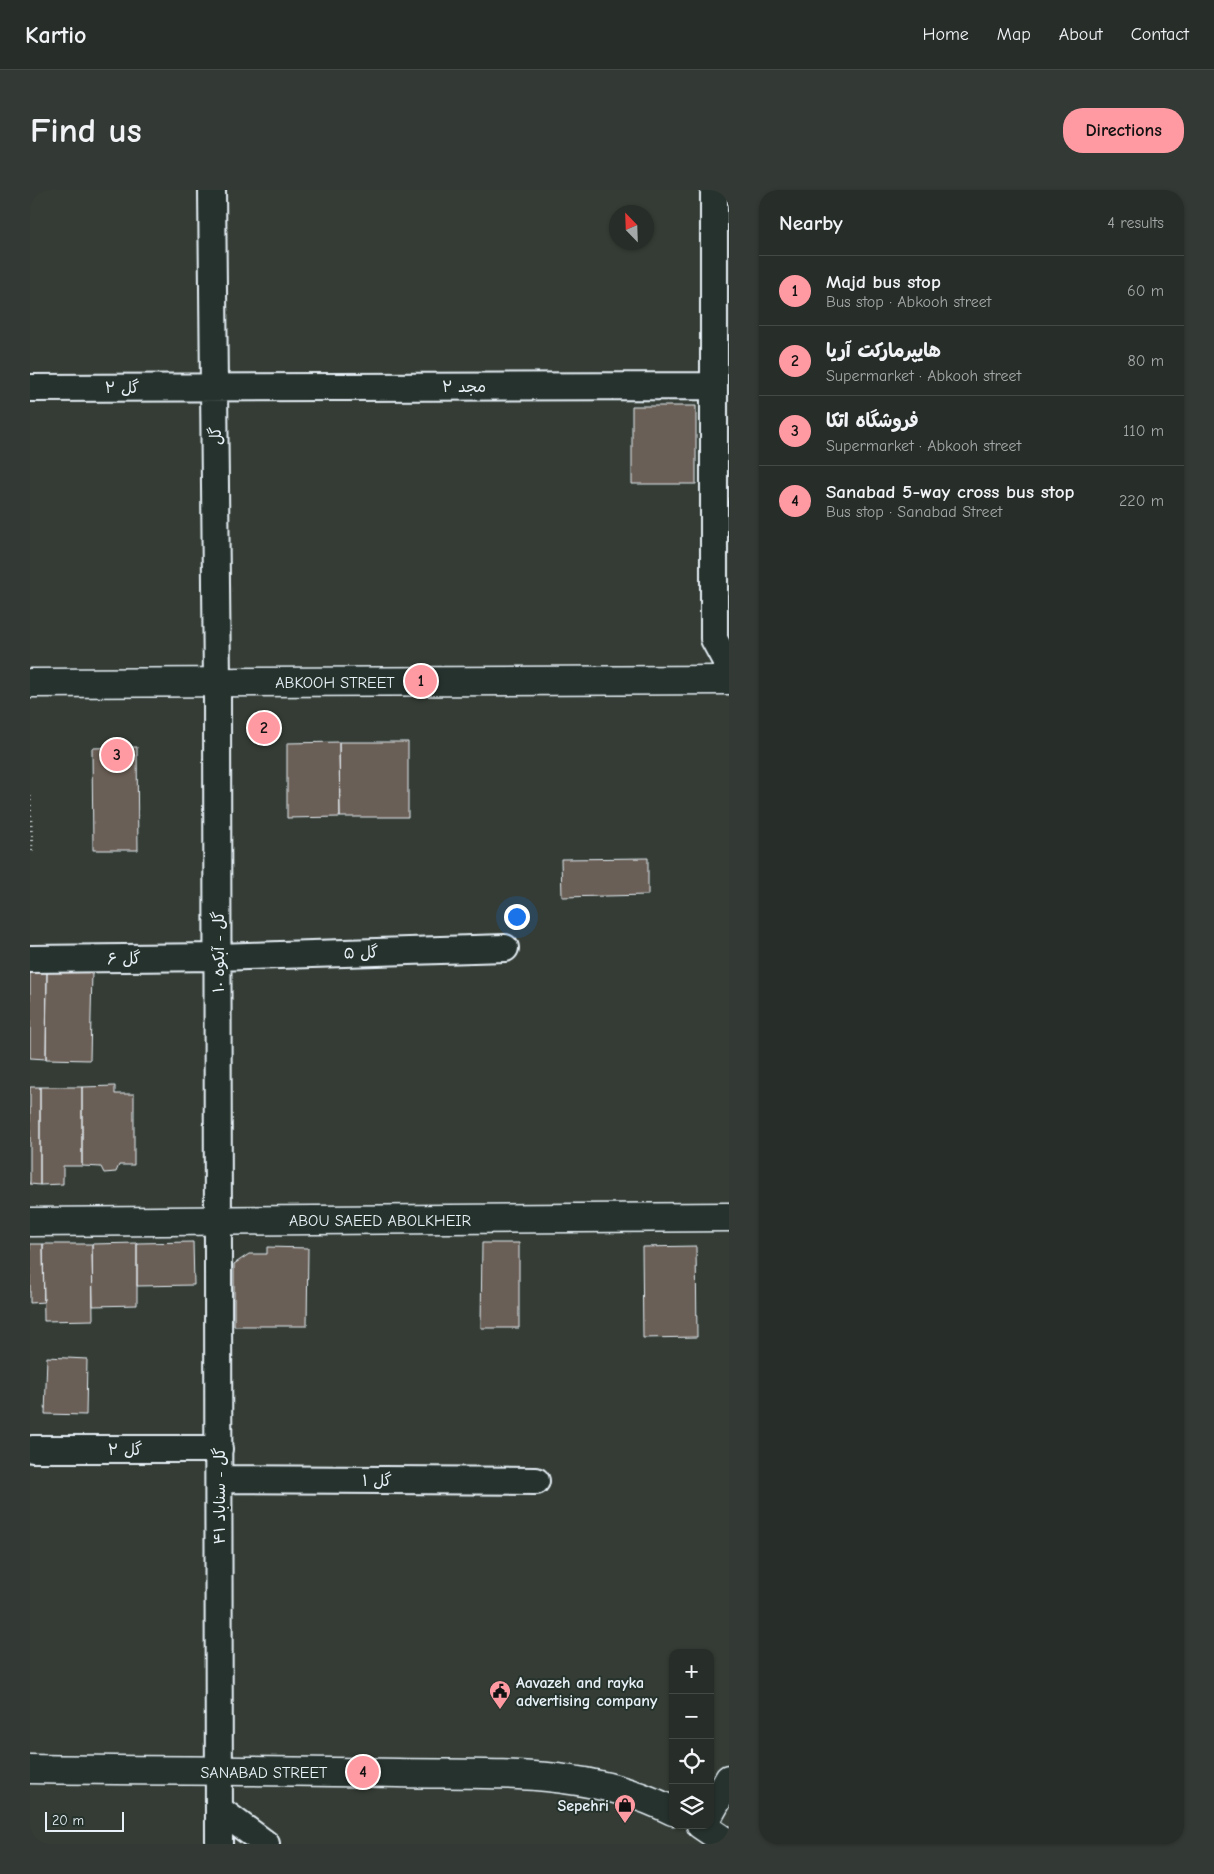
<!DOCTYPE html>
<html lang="en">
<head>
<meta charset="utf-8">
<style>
	:root { --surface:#272d28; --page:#333934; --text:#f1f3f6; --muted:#a4a8a8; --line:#434945; --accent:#ff9aa2 }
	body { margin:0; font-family:"Comic Neue","Playpen Sans Arabic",sans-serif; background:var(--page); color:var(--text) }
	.controls { position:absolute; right:15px; bottom:15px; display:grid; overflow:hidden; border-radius:10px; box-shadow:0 1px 4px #0004 }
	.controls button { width:45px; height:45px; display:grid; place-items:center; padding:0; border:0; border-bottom:1px solid var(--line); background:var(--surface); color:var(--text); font:25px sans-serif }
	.compass { position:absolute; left:579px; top:15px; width:45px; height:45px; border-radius:50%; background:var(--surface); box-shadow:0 1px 4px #0004; rotate:337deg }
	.scale { position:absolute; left:15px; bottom:12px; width:79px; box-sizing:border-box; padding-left:5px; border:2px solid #e8f1f8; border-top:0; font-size:14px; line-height:18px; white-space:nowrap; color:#e8f1f8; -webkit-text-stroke:4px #26332d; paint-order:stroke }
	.you { position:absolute; left:486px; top:726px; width:18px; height:18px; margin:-12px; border:4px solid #fff; border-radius:50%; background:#1a73e8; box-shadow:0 0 0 8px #1a73e833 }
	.badge { display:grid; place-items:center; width:32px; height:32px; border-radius:50%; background:var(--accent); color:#111; font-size:16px; font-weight:700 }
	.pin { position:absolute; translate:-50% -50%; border:2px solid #fff; box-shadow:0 1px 5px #0006 }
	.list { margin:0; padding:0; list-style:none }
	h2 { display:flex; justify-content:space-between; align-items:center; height:65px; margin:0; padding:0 20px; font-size:21px }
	h2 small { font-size:16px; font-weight:400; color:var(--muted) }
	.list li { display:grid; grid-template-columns:32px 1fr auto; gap:15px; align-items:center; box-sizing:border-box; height:70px; padding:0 20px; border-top:1px solid var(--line) }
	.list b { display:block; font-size:19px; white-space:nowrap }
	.list p { margin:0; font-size:16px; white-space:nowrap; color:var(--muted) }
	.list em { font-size:16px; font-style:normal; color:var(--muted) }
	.icon { flex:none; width:28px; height:28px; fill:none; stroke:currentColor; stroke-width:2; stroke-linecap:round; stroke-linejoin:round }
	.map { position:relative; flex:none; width:699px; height:1654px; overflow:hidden; border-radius:20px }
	header { display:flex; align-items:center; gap:30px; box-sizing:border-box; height:70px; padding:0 25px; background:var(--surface); border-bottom:1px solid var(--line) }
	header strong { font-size:24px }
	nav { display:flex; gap:28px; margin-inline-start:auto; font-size:18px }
	.intro { display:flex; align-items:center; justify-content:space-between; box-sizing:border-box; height:120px; padding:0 30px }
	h1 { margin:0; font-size:35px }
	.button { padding:12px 22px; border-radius:20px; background:var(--accent); color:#111; font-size:18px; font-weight:700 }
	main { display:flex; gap:30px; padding:0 30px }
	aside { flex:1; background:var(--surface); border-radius:20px; box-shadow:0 1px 4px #0004 }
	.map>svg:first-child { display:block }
</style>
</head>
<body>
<header>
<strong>Kartio</strong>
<nav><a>Home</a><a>Map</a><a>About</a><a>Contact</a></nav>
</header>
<div class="intro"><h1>Find us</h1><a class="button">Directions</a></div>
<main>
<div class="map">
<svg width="699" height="1654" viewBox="0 0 699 1654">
	<rect width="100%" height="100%" fill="#343c35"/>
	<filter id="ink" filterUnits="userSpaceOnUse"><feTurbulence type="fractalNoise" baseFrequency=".02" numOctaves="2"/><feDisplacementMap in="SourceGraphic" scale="10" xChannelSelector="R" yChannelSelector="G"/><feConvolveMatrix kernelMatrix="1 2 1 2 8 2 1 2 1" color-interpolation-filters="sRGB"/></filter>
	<g filter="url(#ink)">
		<path fill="#6a5e56" stroke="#e8f1f8" d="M602 216H666V294H602Z
			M309 552 310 627 257 628V553Z
			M309 552H378V627H310Z
			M107 557 108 660H63L62 558Z
			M618 668V705L532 707 531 669Z
			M0 781 17 782 16 869 0 868Z
			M62 781 60 870 16 869 17 782Z
			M85 896V904H104V975H89L86 982 74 983 71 977 52 976V897Z
			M0 897H10V995L0 994Z
			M10 897H52V976H33V994L10 995Z
			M163 1052 164 1095 107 1096V1053Z
			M107 1053V1115L63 1116 62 1054Z
			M452 1053H489V1138H451Z
			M0 1054H13L14 1112 0 1113Z
			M13 1054H62L63 1130 14 1131Z
			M666 1056 667 1147 613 1148 612 1057Z
			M237 1057 278 1058 277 1136H204V1074L219 1064H237Z
			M17 1167 57 1169 56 1225 15 1224Z"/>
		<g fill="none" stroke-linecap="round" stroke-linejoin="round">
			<g stroke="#e8f1f8" stroke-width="30">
				<path id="street" d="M182 0 187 492 189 1654
					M684 0V449L699 477
					M0 198 683 196
					M0 769 188 767 475 758
					M2 1259H189
					M189 1289 506 1291
					M190 1620 236 1654"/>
			</g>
			<g stroke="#e8f1f8" stroke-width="31">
				<path id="secondary" d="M0 493 699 490
					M0 1032 699 1027
					M0 1579C123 1581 245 1580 368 1583 460 1585 558 1577 643 1621
					M680 1623 699 1589
					M671 1635 699 1654"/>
			</g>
			<path stroke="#e8f1f8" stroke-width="3" stroke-dasharray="1 4" stroke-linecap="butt" d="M0 605 2 663"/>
			<use href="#street" stroke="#26332d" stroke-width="26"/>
			<use href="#secondary" stroke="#26332d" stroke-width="28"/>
		</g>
	</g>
	<defs>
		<g id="civic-pin" transform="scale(1.125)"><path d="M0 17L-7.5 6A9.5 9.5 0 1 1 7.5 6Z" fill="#ff9aa2" stroke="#26332d"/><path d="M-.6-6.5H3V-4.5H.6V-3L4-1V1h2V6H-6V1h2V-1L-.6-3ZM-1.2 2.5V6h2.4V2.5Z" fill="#111"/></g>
		<g id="shop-pin" transform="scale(1.125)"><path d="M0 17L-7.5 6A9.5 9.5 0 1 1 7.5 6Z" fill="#ff9aa2" stroke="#26332d"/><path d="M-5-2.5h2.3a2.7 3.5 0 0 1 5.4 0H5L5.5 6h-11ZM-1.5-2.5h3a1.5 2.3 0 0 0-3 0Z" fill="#111"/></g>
	</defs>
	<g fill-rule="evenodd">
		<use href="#civic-pin" x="470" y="1501"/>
		<use href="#shop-pin" x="595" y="1615"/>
	</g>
	<g text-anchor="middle" stroke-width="4" stroke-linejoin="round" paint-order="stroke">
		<g font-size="16" fill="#e8f1f8" stroke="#26332d">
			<text x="434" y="202">مجد ۲</text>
			<text x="92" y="203">گل ۲</text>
			<text transform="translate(185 246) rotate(-91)" y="6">گل</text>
			<text x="305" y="498">ABKOOH STREET</text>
			<text transform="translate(188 762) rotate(-90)" y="6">گل - آبکوه ۱۰</text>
			<text transform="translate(331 762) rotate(-2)" y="6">گل ۵</text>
			<text transform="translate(94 768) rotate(-1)" y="6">گل ۶</text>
			<text x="350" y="1036">ABOU SAEED ABOLKHEIR</text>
			<text x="95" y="1265">گل ۲</text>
			<text x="347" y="1296">گل ۱</text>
			<text transform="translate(189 1306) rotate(-90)" y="6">گل - سناباد ۴۱</text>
			<text x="234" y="1588">SANABAD STREET</text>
		</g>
		<g font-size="16" font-weight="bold" fill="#e8f1f8" stroke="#26332d" text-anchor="start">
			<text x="486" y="1498">Aavazeh and rayka<tspan x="486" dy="18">advertising company</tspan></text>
			<text x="579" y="1621" text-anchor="end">Sepehri</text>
		</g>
	</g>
</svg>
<div class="controls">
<button>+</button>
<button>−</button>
<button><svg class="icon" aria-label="locate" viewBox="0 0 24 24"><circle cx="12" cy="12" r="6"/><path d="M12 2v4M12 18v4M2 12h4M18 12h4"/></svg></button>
<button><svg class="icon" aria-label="layers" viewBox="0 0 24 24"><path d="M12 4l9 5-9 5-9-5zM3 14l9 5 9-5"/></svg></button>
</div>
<svg class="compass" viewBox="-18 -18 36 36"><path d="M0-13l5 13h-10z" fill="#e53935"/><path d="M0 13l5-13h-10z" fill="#a4a8a8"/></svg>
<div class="scale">20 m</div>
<div class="you"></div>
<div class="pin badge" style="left:391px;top:491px">1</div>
<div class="pin badge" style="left:234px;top:538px">2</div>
<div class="pin badge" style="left:87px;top:565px">3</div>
<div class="pin badge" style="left:333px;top:1582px">4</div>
</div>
<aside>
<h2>Nearby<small>4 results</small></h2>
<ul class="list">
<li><span class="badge">1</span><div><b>Majd bus stop</b><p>Bus stop · Abkooh street</p></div><em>60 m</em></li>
<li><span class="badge">2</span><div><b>هایپرمارکت آریا</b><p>Supermarket · Abkooh street</p></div><em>80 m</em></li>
<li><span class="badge">3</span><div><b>فروشگاه اتکا</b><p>Supermarket · Abkooh street</p></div><em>110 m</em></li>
<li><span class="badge">4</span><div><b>Sanabad 5-way cross bus stop</b><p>Bus stop · Sanabad Street</p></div><em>220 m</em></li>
</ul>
</aside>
</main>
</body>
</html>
